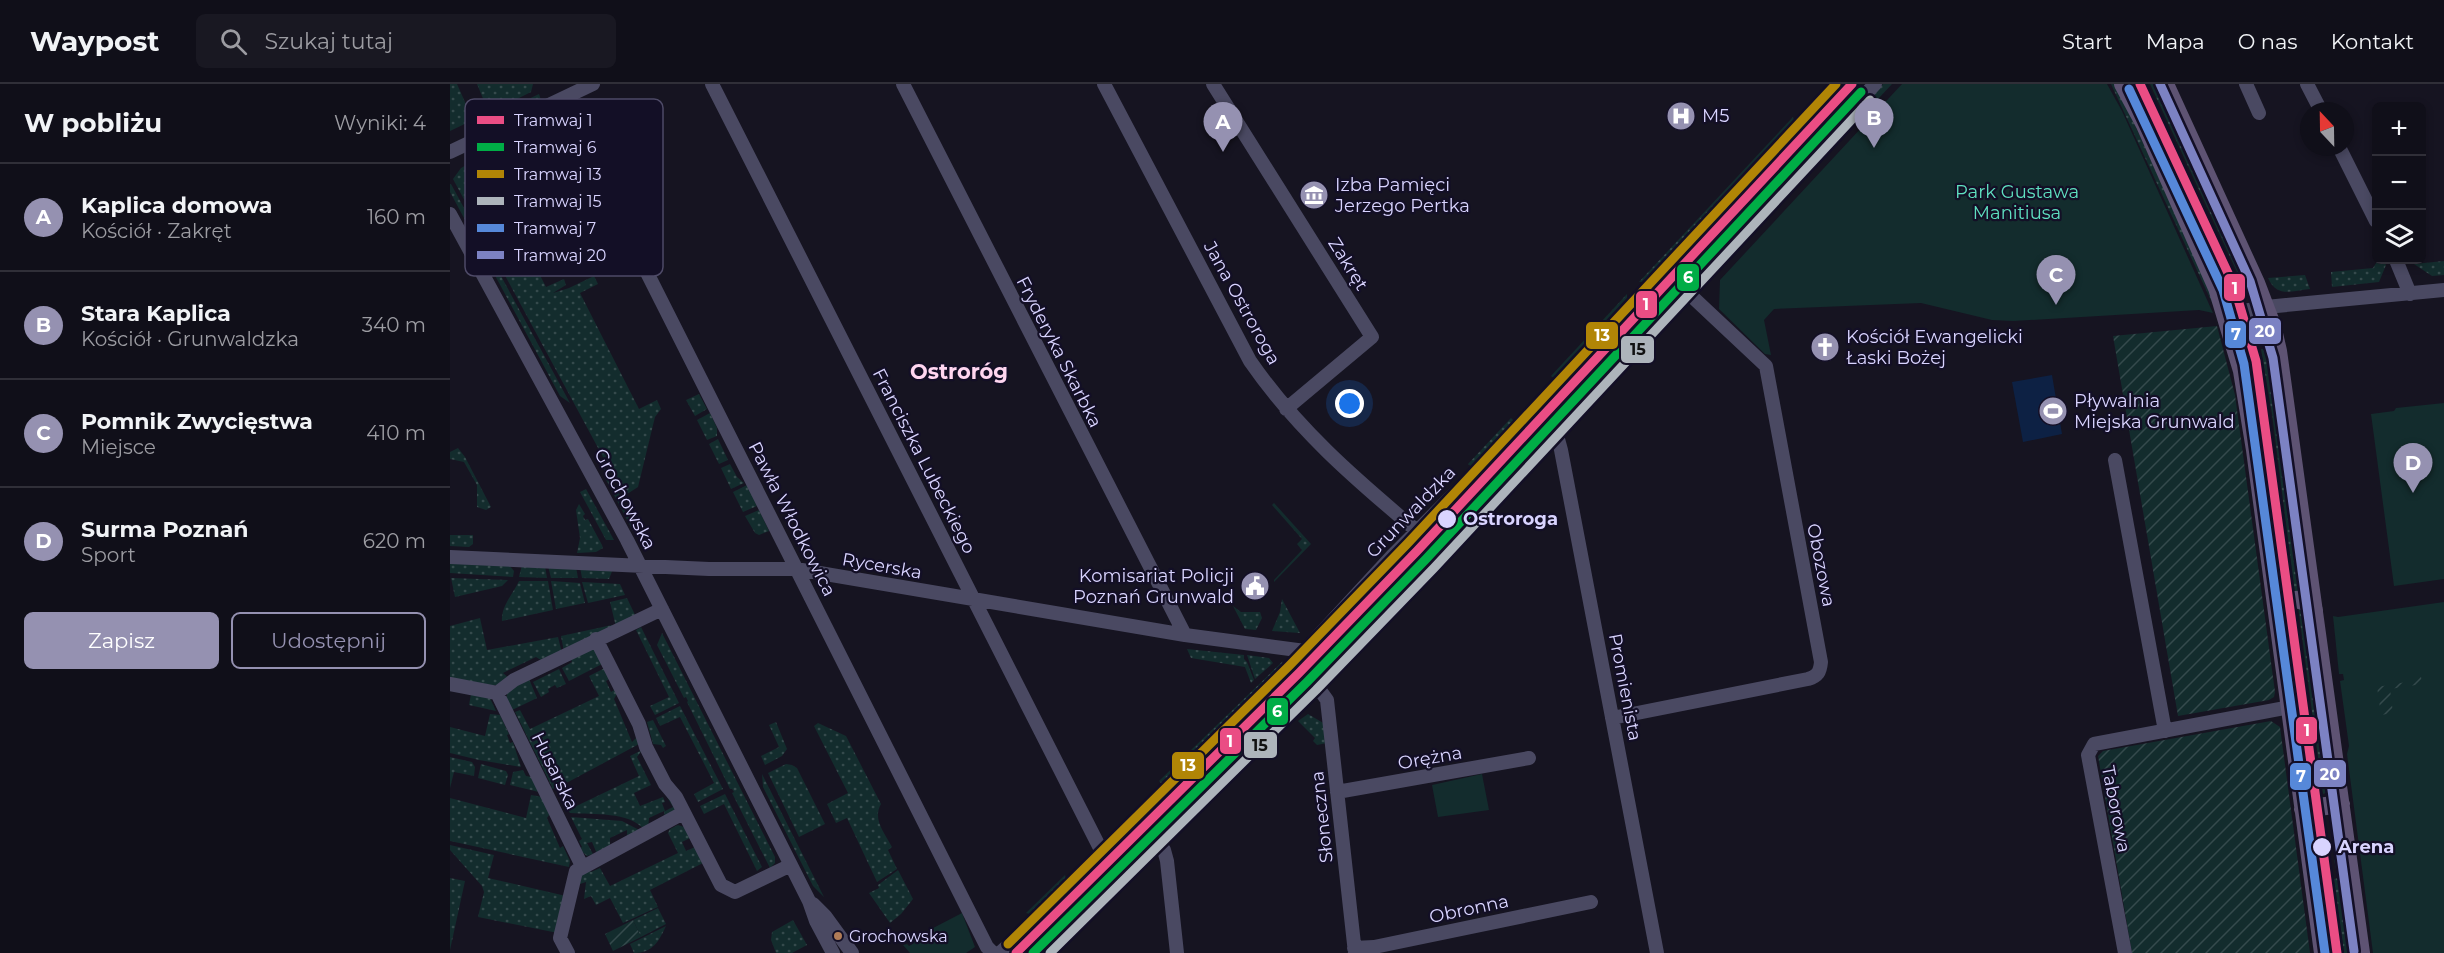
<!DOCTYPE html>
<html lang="pl">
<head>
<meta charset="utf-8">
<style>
	:root { --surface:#100f19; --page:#191822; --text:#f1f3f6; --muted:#9c9ca2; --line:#302f38; --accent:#9591b1 }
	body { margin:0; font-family:Montserrat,sans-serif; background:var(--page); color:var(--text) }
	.controls { position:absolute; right:18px; top:18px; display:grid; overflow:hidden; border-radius:9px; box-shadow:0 3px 9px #0003 }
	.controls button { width:54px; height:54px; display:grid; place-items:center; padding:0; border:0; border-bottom:2px solid var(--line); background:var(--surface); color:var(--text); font:30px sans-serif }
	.compass { position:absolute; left:1850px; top:18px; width:54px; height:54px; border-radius:50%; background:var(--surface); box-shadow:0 3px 9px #0003; rotate:338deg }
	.you { position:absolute; left:900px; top:320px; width:21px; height:21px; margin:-15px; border:4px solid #fff; border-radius:50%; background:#1a73e8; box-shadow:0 0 0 9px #1a73e833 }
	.badge { display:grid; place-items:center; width:39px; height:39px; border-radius:50%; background:var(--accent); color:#fff; font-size:20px; font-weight:700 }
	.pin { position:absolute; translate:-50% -50px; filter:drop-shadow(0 2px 3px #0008) }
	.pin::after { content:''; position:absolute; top:32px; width:21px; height:18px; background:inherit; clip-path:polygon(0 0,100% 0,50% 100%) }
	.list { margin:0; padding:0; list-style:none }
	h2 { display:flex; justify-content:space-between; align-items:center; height:78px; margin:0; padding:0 24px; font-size:26px }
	h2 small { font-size:20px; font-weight:400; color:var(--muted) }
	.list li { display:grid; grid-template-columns:39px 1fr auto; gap:18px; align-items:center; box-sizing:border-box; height:108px; padding:0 24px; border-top:2px solid var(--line) }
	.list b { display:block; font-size:22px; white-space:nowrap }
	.list p { margin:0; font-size:20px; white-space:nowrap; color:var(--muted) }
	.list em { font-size:20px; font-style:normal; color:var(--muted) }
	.actions { display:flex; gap:12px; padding:18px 24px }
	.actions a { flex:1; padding:14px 0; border:2px solid var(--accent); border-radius:9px; text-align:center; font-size:21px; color:var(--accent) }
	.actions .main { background:var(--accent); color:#fff }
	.icon { flex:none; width:33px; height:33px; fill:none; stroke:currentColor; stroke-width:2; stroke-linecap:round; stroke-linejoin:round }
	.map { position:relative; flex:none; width:1994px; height:869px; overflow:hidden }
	header { display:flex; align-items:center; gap:36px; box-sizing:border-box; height:84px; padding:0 30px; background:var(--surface); border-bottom:2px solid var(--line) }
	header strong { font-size:28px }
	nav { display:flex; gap:33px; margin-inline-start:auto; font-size:21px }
	.search { width:420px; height:54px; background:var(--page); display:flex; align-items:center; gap:15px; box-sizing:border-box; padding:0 21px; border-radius:9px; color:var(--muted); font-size:22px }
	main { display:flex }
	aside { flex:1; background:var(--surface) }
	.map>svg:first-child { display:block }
</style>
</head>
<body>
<header>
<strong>Waypost</strong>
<div class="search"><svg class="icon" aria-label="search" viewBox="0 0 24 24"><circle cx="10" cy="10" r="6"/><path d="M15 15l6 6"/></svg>Szukaj tutaj</div>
<nav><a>Start</a><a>Mapa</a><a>O nas</a><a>Kontakt</a></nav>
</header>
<main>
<aside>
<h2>W pobliżu<small>Wyniki: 4</small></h2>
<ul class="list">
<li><span class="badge">A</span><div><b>Kaplica domowa</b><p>Kościół · Zakręt</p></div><em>160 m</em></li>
<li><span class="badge">B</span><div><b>Stara Kaplica</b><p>Kościół · Grunwaldzka</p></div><em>340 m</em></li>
<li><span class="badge">C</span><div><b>Pomnik Zwycięstwa</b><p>Miejsce</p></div><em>410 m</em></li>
<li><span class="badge">D</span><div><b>Surma Poznań</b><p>Sport</p></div><em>620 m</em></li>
</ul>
<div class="actions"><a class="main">Zapisz</a><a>Udostępnij</a></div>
</aside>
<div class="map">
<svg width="1994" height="869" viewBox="0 0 1994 869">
	<defs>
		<pattern id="grass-dots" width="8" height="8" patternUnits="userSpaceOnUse" patternTransform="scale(1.5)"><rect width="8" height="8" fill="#132c2d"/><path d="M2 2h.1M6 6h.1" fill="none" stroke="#354a4c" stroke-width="1.8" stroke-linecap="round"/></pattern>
		<pattern id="garden-furrows" width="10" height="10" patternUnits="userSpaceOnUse" patternTransform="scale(1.5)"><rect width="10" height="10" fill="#132c2d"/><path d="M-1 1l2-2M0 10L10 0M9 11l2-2" fill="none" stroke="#354a4c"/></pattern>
	</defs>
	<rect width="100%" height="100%" fill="#161421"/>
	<path fill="url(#grass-dots)" d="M0 0H7L23 36 0 47Z
		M27 0H83L81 8 39 29Z
		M1433 0H1442L1255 200 1247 203 1250 196Z
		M1661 0H1666L1668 4 1760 206 1764 223Z
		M1682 0H1687L1779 200 1782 211 1704 40Z
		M1700 0H1708L1802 209 1788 190Z
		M89 10 91 16 44 38 41 33Z
		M1343 33 1345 39 1196 198H1189Z
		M45 65 47 67 31 75 96 203 114 195 116 201 103 209 119 204 144 192 148 200 130 209 189 325 207 316 211 325 205 333 188 403 174 412 3 95 11 84Z
		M0 100H1L120 319 110 312 0 108Z
		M1928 176H1933L1936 181 1929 198 1882 203 1881 188 1923 184Z
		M1994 177V191L1982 192 1964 180Z
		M1855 191 1860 205C1841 207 1827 214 1818 194Z
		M1177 210V218L1105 295 1101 292Z
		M1820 264 1856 511 1845 509 1822 330 1811 265Z
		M1802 266 1812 329 1837 511 1831 515 1794 268Z
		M249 310 257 325 245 332 236 316Z
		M260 329 267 344V352L257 356 247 336Z
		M1061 334 1065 338 1022 383 1018 380Z
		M268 355 278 376 269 380 259 360Z
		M8 364 15 373 41 423 36 426 27 423V401L14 378 0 375V368Z
		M280 380 287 393 294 399 281 405 271 384Z
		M154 382 186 441 183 447 154 392Z
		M297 401 307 422 293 428 283 408Z
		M136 405 164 456H156L130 408Z
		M824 419 861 460 824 498V496L852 466 847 460 852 455 822 421Z
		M129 420 135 430 133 432 135 436 138 435 152 461 153 464 146 468 127 469 130 454 126 426Z
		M309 426 319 447 309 451 305 449 295 432Z
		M0 451H23V460L19 463 0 462Z
		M0 479 59 481 64 487 63 493 0 489Z
		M72 481 95 482 97 494 69 493Z
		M98 482 126 483 128 494H101Z
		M130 483 163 485 159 495 132 494Z
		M1 494 58 496 52 502 5 513Z
		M69 497H98L103 526 52 537C51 522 63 510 69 497Z
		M101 497 130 499 135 519 106 525Z
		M132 498 170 500 175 511 138 519Z
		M177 514 186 533 166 543 160 518Z
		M832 515 850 549 822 547 830 528Z
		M783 522 791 528H810L812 534 806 546 795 545Z
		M1848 522 1855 526 1882 706 1873 710Z
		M1838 525 1856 655 1850 658 1834 534Z
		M30 534 37 566 108 553 112 569 94 578 86 573 53 589 60 595 47 601H41L0 594V542Z
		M162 541 163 545 114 568 111 552Z
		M191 543 229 619 205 631 200 622 219 613 186 546Z
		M212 549 325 773V779L320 784 282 709 284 708 282 705H280L237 618 238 617 236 613 234 614 207 561Z
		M142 564 147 567 154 579 119 597 112 584 122 578 121 575Z
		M737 565 794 571V575L797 578 804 596 801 599 795 583 741 574Z
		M797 571 819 574 823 579 805 595Z
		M833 577C829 593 733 682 715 700H712L709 697Z
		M155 584 161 594 156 597 161 608 166 605 168 608 164 615 182 658 188 652 191 659 107 704 98 705 102 703 65 628 70 626 80 645 149 612 139 592Z
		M109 585 116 600 107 604 105 601 98 605 99 608 91 613 83 598Z
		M79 595 87 614 60 627C51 605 61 603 79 595Z
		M21 610 40 614 46 627 19 621Z
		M230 622 273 705 248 718 244 710 264 699 230 633 210 642 206 634Z
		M40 630 50 631 59 650 57 651 60 659 63 658 71 683 29 676 0 669V643L35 652Z
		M858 630 875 640 877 659 867 661 863 657 865 654 848 637Z
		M203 636 216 662 213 664 211 661 203 660 197 638Z
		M326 638 337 665 332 672 315 681 311 672 329 663 319 641Z
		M368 639 396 652 431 720C422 735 435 750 442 763L438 766 447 785 427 798 397 734 386 739 377 720 398 709 364 642Z
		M192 666 187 673 201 701 184 709 190 722 213 713 215 718 212 719 215 727 223 723 217 713 220 711 227 724 215 737 214 727 199 734 198 745 195 746C178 727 144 731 120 729L118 726 189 692 180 672Z
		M0 673 22 678 25 683 24 692 4 688 0 704Z
		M31 680 56 687 58 691 55 701 28 694Z
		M336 680 342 681 347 684 375 740 349 753 318 689Z
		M73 686 76 692 82 693 89 708 60 701 63 688Z
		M312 690 374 813 363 802 313 703Z
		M275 710 312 783 307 787 274 720 254 730 250 722Z
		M81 711 93 713 101 728 97 734 110 764 113 762 120 777 119 783 0 757V714L76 734Z
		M1879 730 1884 733 1904 869H1894L1884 795 1888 794 1884 776 1888 772 1886 762H1884Z
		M1867 732 1885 869H1879L1862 738Z
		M121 733 172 737 193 748 177 756V746L160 754V765L147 770 142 758 137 759 143 770 137 772 129 765 132 763 129 757 132 755Z
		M228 741 234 743 240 754 232 758 236 767 245 763 253 779 200 806 208 823 173 839 160 814 146 821 141 812 134 815 136 798 127 801 129 792 139 786 141 788 150 784 160 802 228 769 218 749 220 745Z
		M0 761 44 771 38 794 116 812 108 849 28 833 34 808 32 802 0 766Z
		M448 786 463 815 451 830 440 839 419 809 429 804 428 801Z
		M615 791 617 797 580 830 576 829Z
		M0 794 15 797 0 866Z
		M208 824 216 840 191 853 183 836Z
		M343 836 357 861 342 869H326L321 856 322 848Z
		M216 842C209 857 203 869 184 869L180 860Z"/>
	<path fill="#132c2d" d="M1452 0H1657L1672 27 1763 229 1749 226 1563 237 1542 236 1471 219 1324 225 1314 236 1321 271 1315 270 1269 225 1270 196Z
		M1994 319V495L1944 502 1921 330 1944 327 1946 324Z
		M1994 518V869H1923L1897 670 1899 662 1890 597 1894 596 1893 590H1889L1883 532 1888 533Z
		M1032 690 1039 726 988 733 982 701Z
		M512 829 525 863 516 869H460L453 861 457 860 459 862 464 859 462 855Z"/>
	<path fill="url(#garden-furrows)" d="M1767 242 1785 311 1825 608 1824 613 1819 616 1728 632 1663 252Z
		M1970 585 1972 600 1940 605 1943 629 1931 631 1927 603 1968 596 1966 586Z
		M1821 637 1830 643 1860 869H1682L1648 672 1653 667Z
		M183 836 191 853 163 867 155 850Z"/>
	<path fill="#0d2144" d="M1602 291 1612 350 1573 358 1562 298Z"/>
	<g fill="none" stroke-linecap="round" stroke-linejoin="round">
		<path stroke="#4a4962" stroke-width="14" d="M262 0 653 770
			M453 0 735 551
			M654 0 800 277C847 345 904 394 967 447
			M763 0 922 253 836 325
			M1796 0 1809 29
			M1857 0 1871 27
			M110 16 537 863 543 869
			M1889 63 1926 137
			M0 68 143 0
			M0 130 177 456 359 817 366 837 383 869
			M1946 176 1960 210
			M1777 230 1816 223 1994 206
			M1101 347 1108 355 1111 366 1207 869
			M1665 376 1715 647
			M0 473 259 485H346L735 551 855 567
			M146 555 189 640 196 663 215 700 226 713 271 801 285 808 341 781
			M864 598 877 616 905 869
			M0 600 47 609 64 596 212 525
			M47 609 132 782
			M1162 634 1358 595C1368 592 1370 588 1371 578L1316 282 1234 205
			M887 708 1079 674
			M706 755 714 766 717 777 727 869
			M363 820 375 832 402 869
			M904 864 924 863 1141 818
			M118 869 110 854 126 787 233 729
			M550 869 588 834 825 599 942 472 1031 383 1322 73 1387 0
			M590 869 887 575 1425 0
			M1675 869 1638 671 1644 660 1840 623"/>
		<path stroke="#5e5373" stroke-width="18" d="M1673 0 1695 41 1767 204 1792 287 1805 366 1873 869
			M1715 0 1806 199 1822 241 1828 267 1911 869
			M1828 532 1832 521C1845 513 1855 514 1864 526
			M1853 725 1891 720"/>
		<g stroke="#130f26" stroke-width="14">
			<path id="tram-1" d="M1690 0 1784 202 1806 277 1887 869
				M566 869 849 589 967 467 1402 0"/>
		</g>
		<g stroke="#130f26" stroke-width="14">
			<path id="tram-2" d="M583 869 857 598 976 475 1411 8"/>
		</g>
		<g stroke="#130f26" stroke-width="14">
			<path id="tram-3" d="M558 860 840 581 958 459 1386 0"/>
		</g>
		<g stroke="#130f26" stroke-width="14">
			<path id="tram-4" d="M600 869 866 606 984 484 1420 16"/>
		</g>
		<g stroke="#130f26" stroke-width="14">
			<path id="tram-5" d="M1679 5 1773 206 1794 280 1875 869"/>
		</g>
		<g stroke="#130f26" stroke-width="14">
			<path id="tram-6" d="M1710 0 1800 197 1823 274 1904 867"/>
		</g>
		<use href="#tram-1" stroke="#ea4d84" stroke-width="9"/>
		<use href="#tram-2" stroke="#00ad46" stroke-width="9"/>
		<use href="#tram-3" stroke="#b18506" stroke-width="9"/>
		<use href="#tram-4" stroke="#adb4bb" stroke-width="9"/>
		<use href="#tram-5" stroke="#5688d9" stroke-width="9"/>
		<use href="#tram-6" stroke="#7c82c3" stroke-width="9"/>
	</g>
	<defs>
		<g id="hospital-disc" transform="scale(1.5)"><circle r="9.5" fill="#9591b1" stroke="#130f26"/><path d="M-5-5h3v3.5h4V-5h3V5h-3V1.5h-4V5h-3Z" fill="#fff"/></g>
		<g id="museum-disc" transform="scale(1.5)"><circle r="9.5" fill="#9591b1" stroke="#130f26"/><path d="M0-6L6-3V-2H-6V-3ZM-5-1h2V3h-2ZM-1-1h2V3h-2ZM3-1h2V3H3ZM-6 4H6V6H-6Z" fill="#fff"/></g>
		<g id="church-disc" transform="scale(1.5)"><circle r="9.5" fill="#9591b1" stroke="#130f26"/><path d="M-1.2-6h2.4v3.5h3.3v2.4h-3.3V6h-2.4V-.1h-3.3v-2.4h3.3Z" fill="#fff"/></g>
		<g id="stadium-disc" transform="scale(1.5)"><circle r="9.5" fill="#9591b1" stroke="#130f26"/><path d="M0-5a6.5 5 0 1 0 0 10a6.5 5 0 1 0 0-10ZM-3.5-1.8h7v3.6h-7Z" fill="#fff"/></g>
		<g id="civic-disc" transform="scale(1.5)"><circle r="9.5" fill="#9591b1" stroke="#130f26"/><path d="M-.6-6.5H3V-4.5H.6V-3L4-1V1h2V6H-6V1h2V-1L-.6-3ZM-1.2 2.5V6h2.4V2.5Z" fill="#fff"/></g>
	</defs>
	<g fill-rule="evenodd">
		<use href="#hospital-disc" x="1231" y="32"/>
		<use href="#museum-disc" x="864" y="111"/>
		<use href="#church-disc" x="1375" y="263"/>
		<use href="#stadium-disc" x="1603" y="327"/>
		<use href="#civic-disc" x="805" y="502"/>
	</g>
	<g fill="#d9d4ff" stroke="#130f26" stroke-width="2">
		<circle cx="997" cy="435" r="10"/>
		<circle cx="1872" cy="763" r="10"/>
	</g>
	<circle fill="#b07c57" stroke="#130f26" stroke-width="2" cx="388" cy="852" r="5"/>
	<g text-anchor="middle" stroke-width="4.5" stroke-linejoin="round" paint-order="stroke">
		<g font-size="16" fill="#d9d4ff" stroke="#130f26" text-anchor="start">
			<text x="399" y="858">Grochowska</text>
		</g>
		<g font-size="18" fill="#d9d4ff" stroke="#130f26" text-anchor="start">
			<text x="1252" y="38">M5</text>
			<text x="885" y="107">Izba Pamięci<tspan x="885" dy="21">Jerzego Pertka</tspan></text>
			<text x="1396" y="259">Kościół Ewangelicki<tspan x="1396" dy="21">Łaski Bożej</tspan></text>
			<text x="1624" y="323">Pływalnia<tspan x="1624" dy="21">Miejska Grunwald</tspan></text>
			<text x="784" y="498" text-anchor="end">Komisariat Policji<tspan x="784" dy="21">Poznań Grunwald</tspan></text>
		</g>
		<g font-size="18" fill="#5fe0c0" stroke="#130f26">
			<text x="1567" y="114">Park Gustawa<tspan x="1567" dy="21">Manitiusa</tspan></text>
		</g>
		<g font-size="18" fill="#d9d4ff" stroke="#130f26">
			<text transform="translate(898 180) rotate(58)" y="6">Zakręt</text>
			<text transform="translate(792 219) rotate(61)" y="6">Jana Ostroroga</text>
			<text transform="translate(609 268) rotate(63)" y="6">Fryderyka Skarbka</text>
			<text transform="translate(474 377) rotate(63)" y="6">Franciszka Lubeckiego</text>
			<text transform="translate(175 415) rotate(62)" y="6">Grochowska</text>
			<text transform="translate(961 428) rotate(-46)" y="6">Grunwaldzka</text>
			<text transform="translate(342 435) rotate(63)" y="6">Pawła Włodkowica</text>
			<text transform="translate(1371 481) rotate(79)" y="6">Obozowa</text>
			<text transform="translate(432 482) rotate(10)" y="6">Rycerska</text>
			<text transform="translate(1175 603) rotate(79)" y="6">Promienista</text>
			<text transform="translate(980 674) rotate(-10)" y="6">Orężna</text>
			<text transform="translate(105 687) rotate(64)" y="6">Husarska</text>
			<text transform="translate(1666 725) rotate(79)" y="6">Taborowa</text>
			<text transform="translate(872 733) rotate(-96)" y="6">Słoneczna</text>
			<text transform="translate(1019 825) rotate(-12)" y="6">Obronna</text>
		</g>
		<g font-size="18" font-weight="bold" fill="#d9d4ff" stroke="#130f26" text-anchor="start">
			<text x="1013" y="441">Ostroroga</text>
			<text x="1888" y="769">Arena</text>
		</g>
		<g font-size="21" font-weight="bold" fill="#ffd6f0" stroke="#130f26">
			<text x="509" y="295">Ostroróg</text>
		</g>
	</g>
	<rect x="15" y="15" width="198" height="177" rx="9" fill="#130f26" stroke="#4e4a67" stroke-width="1.5"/>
	<rect x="27" y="32" width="27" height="8" fill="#ea4d84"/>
	<rect x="27" y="59" width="27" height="8" fill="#00ad46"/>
	<rect x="27" y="86" width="27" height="8" fill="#b18506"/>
	<rect x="27" y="113" width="27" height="8" fill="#adb4bb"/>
	<rect x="27" y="140" width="27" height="8" fill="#5688d9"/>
	<rect x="27" y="167" width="27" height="8" fill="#7c82c3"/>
	<g font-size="16" fill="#d9d4ff">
		<text x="64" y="42">Tramwaj 1</text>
		<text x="64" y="69">Tramwaj 6</text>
		<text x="64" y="96">Tramwaj 13</text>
		<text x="64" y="123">Tramwaj 15</text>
		<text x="64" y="150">Tramwaj 7</text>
		<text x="64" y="177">Tramwaj 20</text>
	</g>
	<g stroke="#130f26" stroke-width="2">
		<rect x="1226" y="179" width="24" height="29" rx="6" fill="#00ad46"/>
		<rect x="1773" y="189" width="23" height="29" rx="6" fill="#ea4d84"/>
		<rect x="1185" y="206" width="23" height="29" rx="6" fill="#ea4d84"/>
		<rect x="1798" y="233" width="34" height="28" rx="6" fill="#7c82c3"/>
		<rect x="1774" y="236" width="23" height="29" rx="6" fill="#5688d9"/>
		<rect x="1135" y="237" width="34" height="29" rx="6" fill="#b18506"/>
		<rect x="1170" y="251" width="35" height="29" rx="6" fill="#adb4bb"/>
		<rect x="816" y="613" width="23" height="29" rx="6" fill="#00ad46"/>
		<rect x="1845" y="632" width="23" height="29" rx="6" fill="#ea4d84"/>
		<rect x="769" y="643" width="23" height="28" rx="6" fill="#ea4d84"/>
		<rect x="793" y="647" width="35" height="28" rx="6" fill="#adb4bb"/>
		<rect x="721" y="667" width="34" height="29" rx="6" fill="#b18506"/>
		<rect x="1863" y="675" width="34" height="29" rx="6" fill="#7c82c3"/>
		<rect x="1839" y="678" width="23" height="29" rx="6" fill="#5688d9"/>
	</g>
	<g font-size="16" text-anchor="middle" font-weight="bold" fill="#fff">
		<text x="1238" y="199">6</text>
		<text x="1785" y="210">1</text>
		<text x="1196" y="226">1</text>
		<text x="1815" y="253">20</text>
		<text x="1786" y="256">7</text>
		<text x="1152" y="257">13</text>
		<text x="827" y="633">6</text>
		<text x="1857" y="652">1</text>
		<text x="780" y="663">1</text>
		<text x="738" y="687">13</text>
		<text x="1880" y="696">20</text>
		<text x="1851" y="698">7</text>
	</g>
	<g font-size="16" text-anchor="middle" font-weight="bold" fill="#111">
		<text x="1188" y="271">15</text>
		<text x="810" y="667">15</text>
	</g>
</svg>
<div class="controls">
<button>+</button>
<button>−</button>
<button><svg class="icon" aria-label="layers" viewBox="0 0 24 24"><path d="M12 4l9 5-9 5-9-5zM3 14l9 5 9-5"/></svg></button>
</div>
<svg class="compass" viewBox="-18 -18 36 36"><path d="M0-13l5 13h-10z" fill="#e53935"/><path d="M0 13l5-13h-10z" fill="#9c9ca2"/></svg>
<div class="you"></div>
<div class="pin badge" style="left:773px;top:68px">A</div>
<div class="pin badge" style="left:1424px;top:64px">B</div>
<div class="pin badge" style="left:1606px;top:221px">C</div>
<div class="pin badge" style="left:1963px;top:409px">D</div>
</div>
</main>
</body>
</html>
